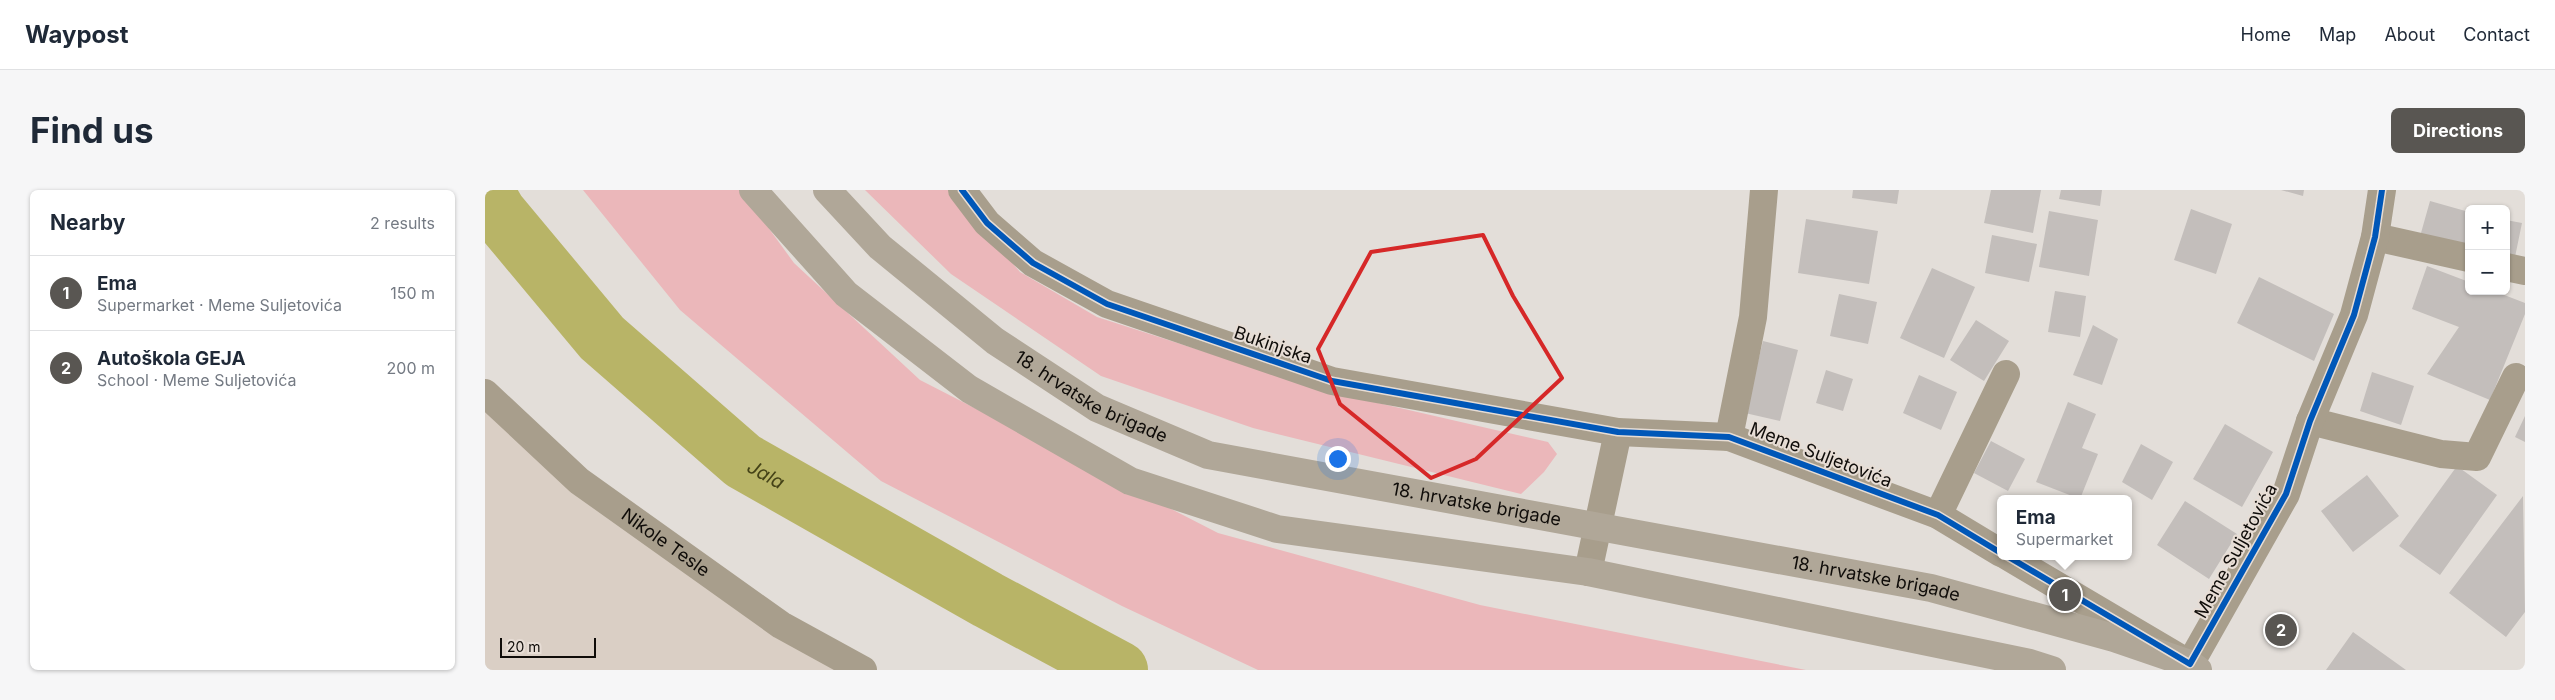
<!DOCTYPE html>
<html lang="en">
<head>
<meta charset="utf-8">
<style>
	:root { --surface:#fff; --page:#f6f6f7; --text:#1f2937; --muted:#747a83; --line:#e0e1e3; --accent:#595652 }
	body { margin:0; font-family:Inter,sans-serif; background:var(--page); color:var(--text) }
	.controls { position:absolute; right:15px; top:15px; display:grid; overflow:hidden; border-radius:8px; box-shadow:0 1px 4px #0004 }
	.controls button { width:45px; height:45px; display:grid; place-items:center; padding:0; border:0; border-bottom:1px solid var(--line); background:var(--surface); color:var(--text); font:25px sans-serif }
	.scale { position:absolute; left:15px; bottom:12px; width:96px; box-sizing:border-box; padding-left:5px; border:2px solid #0f0c09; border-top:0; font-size:14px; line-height:18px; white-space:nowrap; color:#0f0c09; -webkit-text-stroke:4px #e7ddd5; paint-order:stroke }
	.you { position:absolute; left:852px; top:268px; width:18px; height:18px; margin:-12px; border:4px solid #fff; border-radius:50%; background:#1a73e8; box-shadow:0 0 0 8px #1a73e833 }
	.badge { display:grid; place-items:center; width:32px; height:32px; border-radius:50%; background:var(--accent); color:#fff; font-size:16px; font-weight:700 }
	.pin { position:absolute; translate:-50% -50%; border:2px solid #fff; box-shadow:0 1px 5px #0006 }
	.popup { position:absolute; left:1512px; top:305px; width:135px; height:65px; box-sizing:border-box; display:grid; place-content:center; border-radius:8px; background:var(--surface); filter:drop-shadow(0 1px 4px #0005); font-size:16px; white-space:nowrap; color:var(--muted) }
	.popup b { font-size:19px; color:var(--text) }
	.popup::after { content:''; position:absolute; left:50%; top:100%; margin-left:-10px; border:10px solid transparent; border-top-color:var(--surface) }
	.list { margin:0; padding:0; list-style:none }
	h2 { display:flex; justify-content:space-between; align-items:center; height:65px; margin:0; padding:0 20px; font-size:21px }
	h2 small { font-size:16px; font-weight:400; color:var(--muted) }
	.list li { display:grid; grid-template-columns:32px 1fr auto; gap:15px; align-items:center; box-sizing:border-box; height:75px; padding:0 20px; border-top:1px solid var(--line) }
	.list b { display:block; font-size:19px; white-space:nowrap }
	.list p { margin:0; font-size:16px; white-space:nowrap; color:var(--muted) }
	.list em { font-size:16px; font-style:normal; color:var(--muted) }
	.map { position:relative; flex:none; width:2040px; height:480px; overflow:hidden; border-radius:8px }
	header { display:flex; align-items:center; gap:30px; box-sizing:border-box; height:70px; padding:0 25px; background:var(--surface); border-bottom:1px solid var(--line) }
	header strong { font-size:24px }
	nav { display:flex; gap:28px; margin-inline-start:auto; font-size:18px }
	.intro { display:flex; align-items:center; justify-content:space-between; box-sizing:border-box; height:120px; padding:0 30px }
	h1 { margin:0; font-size:35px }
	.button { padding:12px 22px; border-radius:8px; background:var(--accent); color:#fff; font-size:18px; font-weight:700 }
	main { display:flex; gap:30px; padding:0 30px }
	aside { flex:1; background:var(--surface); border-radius:8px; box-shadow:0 1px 4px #0004 }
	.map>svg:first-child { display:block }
</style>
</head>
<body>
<header>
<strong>Waypost</strong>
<nav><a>Home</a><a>Map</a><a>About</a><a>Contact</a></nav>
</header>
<div class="intro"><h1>Find us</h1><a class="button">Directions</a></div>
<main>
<aside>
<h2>Nearby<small>2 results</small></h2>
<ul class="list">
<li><span class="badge">1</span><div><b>Ema</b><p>Supermarket · Meme Suljetovića</p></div><em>150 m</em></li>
<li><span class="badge">2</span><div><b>Autoškola GEJA</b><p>School · Meme Suljetovića</p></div><em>200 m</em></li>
</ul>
</aside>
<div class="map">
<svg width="2040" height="480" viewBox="0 0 2040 480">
	<rect width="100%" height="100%" fill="#e3ded9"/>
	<path fill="#dacfc5" d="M0 203 94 291 378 480H0Z"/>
	<path fill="#ebb7ba" d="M98 0H256L309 73 435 190 733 343 995 415 1321 480H773L637 416 396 291 195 120Z
		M380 0H465L535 82 612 127 841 201 1063 252 1072 264 1059 282 1036 304 768 238 616 186 466 84Z"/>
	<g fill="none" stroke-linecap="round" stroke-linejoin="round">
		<path stroke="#b8b467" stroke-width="58" id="s1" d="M0 1 12 22 117 148 258 271 503 410 634 480"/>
	</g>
	<path fill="#c3bebb" d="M1368 0H1414L1412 14 1367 8Z
		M1506 0H1556L1548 43 1499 33Z
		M1576 0H1617L1615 16 1574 9Z
		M1796 0H1819L1818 6Z
		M1945 11 1984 22V42L1978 63 1934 50Z
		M1706 19 1747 34 1731 84 1689 70Z
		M1564 21 1613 30 1604 86 1554 77Z
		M1321 29 1393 41 1384 94 1313 83Z
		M2021 30 2037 33 2030 67 2021 65Z
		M1507 45 1552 54 1544 92 1500 83Z
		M1942 76 1984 92V101H2009L2040 113V124L2005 210 1942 184 1974 137 1927 119Z
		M1447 78 1490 97 1459 168 1415 148Z
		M1774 87 1849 124 1829 171 1752 133Z
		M1570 101 1601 106 1595 147 1563 142Z
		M1354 104 1392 112 1383 154 1345 146Z
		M1491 130 1524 151 1499 191 1465 170Z
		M1608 135 1633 149 1617 195 1588 185Z
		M1278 151 1313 160 1295 231 1260 223Z
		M1341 180 1368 189 1358 221 1331 213Z
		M1887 182 1929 196 1916 235 1875 221Z
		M1434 185 1472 202 1456 240 1418 223Z
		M1583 212 1611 224 1597 258 1613 264 1595 309 1551 292Z
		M2040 226V252L2030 247Z
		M1740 234 1788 262 1757 317 1708 289Z
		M1506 251 1540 269 1523 301 1489 283Z
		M1656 254 1688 272 1667 310 1637 292Z
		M1972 276 2012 305 1955 385 1914 356Z
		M1882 285 1914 326 1868 362 1836 321Z
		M2038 306 2040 422 2021 447 1964 403Z
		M1700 311 1752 344 1724 389 1672 355Z
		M1868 442 1921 480H1841Z"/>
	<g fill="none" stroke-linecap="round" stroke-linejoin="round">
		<g stroke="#a89e8c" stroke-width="28">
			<path d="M477 0 502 33 548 73 622 114 847 191 1133 242 1244 247 1453 325 1516 363"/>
			<path d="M1890 47 1984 68"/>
			<path d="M2021 77 2040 81"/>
			<path id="s2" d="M0 203 94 291 296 435 378 480"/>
			<path d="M1825 231 1956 264 1992 267 2031 187"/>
			<path d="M1244 247 1268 127 1279 0"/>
			<path d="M1453 325 1521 184"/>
			<path d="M1522 366 1705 474 1801 304 1825 231 1869 125 1890 47 1897 0"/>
			<path d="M1103 382 1133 242"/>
		</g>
		<g stroke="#b0a798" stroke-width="28">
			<path d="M268 0 361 104 484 199 645 291 792 339 1103 382 1545 473 1567 480"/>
			<path id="s3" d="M342 0 395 57 510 151 612 218 723 265 1446 398 1629 448 1705 474 1713 480"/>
		</g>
		<g stroke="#e7ddd5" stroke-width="9">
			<path id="cycleway" d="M477 0 502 33 548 73 622 114 847 191 1133 242 1244 247 1453 325 1516 363
				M1522 366 1705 474 1801 304 1825 231 1869 125 1890 47 1897 0"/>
		</g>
		<use href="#cycleway" stroke="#0057b8" stroke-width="6"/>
	</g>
	<path fill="none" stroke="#d62828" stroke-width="4" stroke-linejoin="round" d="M998 45 1028 106 1077 188 991 269 946 288 855 214 833 159 886 62Z"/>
	<g text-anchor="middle" stroke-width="4" stroke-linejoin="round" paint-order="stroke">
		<g font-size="18" fill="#0f0c09" stroke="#e7ddd5">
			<text transform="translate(788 155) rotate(19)" y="6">Bukinjska</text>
			<text dy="6" stroke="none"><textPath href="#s3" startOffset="338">18. hrvatske brigade</textPath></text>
			<text transform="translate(1336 265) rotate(21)" y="6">Meme Suljetovića</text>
			<text dy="6" stroke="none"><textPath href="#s3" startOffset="742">18. hrvatske brigade</textPath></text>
			<text dy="6" stroke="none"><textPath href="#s2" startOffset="235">Nikole Tesle</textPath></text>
			<text transform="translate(1751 361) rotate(-61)" y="6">Meme Suljetovića</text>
			<text dy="6" stroke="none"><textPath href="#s3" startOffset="1148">18. hrvatske brigade</textPath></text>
		</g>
		<g font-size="19" font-style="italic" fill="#444217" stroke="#e7ddd5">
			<text dy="7" stroke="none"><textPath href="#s1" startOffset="402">Jala</textPath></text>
		</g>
	</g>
</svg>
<div class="controls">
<button>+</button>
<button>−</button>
</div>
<div class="scale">20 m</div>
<div class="you"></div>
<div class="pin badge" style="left:1580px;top:405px">1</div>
<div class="popup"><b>Ema</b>Supermarket</div>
<div class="pin badge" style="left:1796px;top:440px">2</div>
</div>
</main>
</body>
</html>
